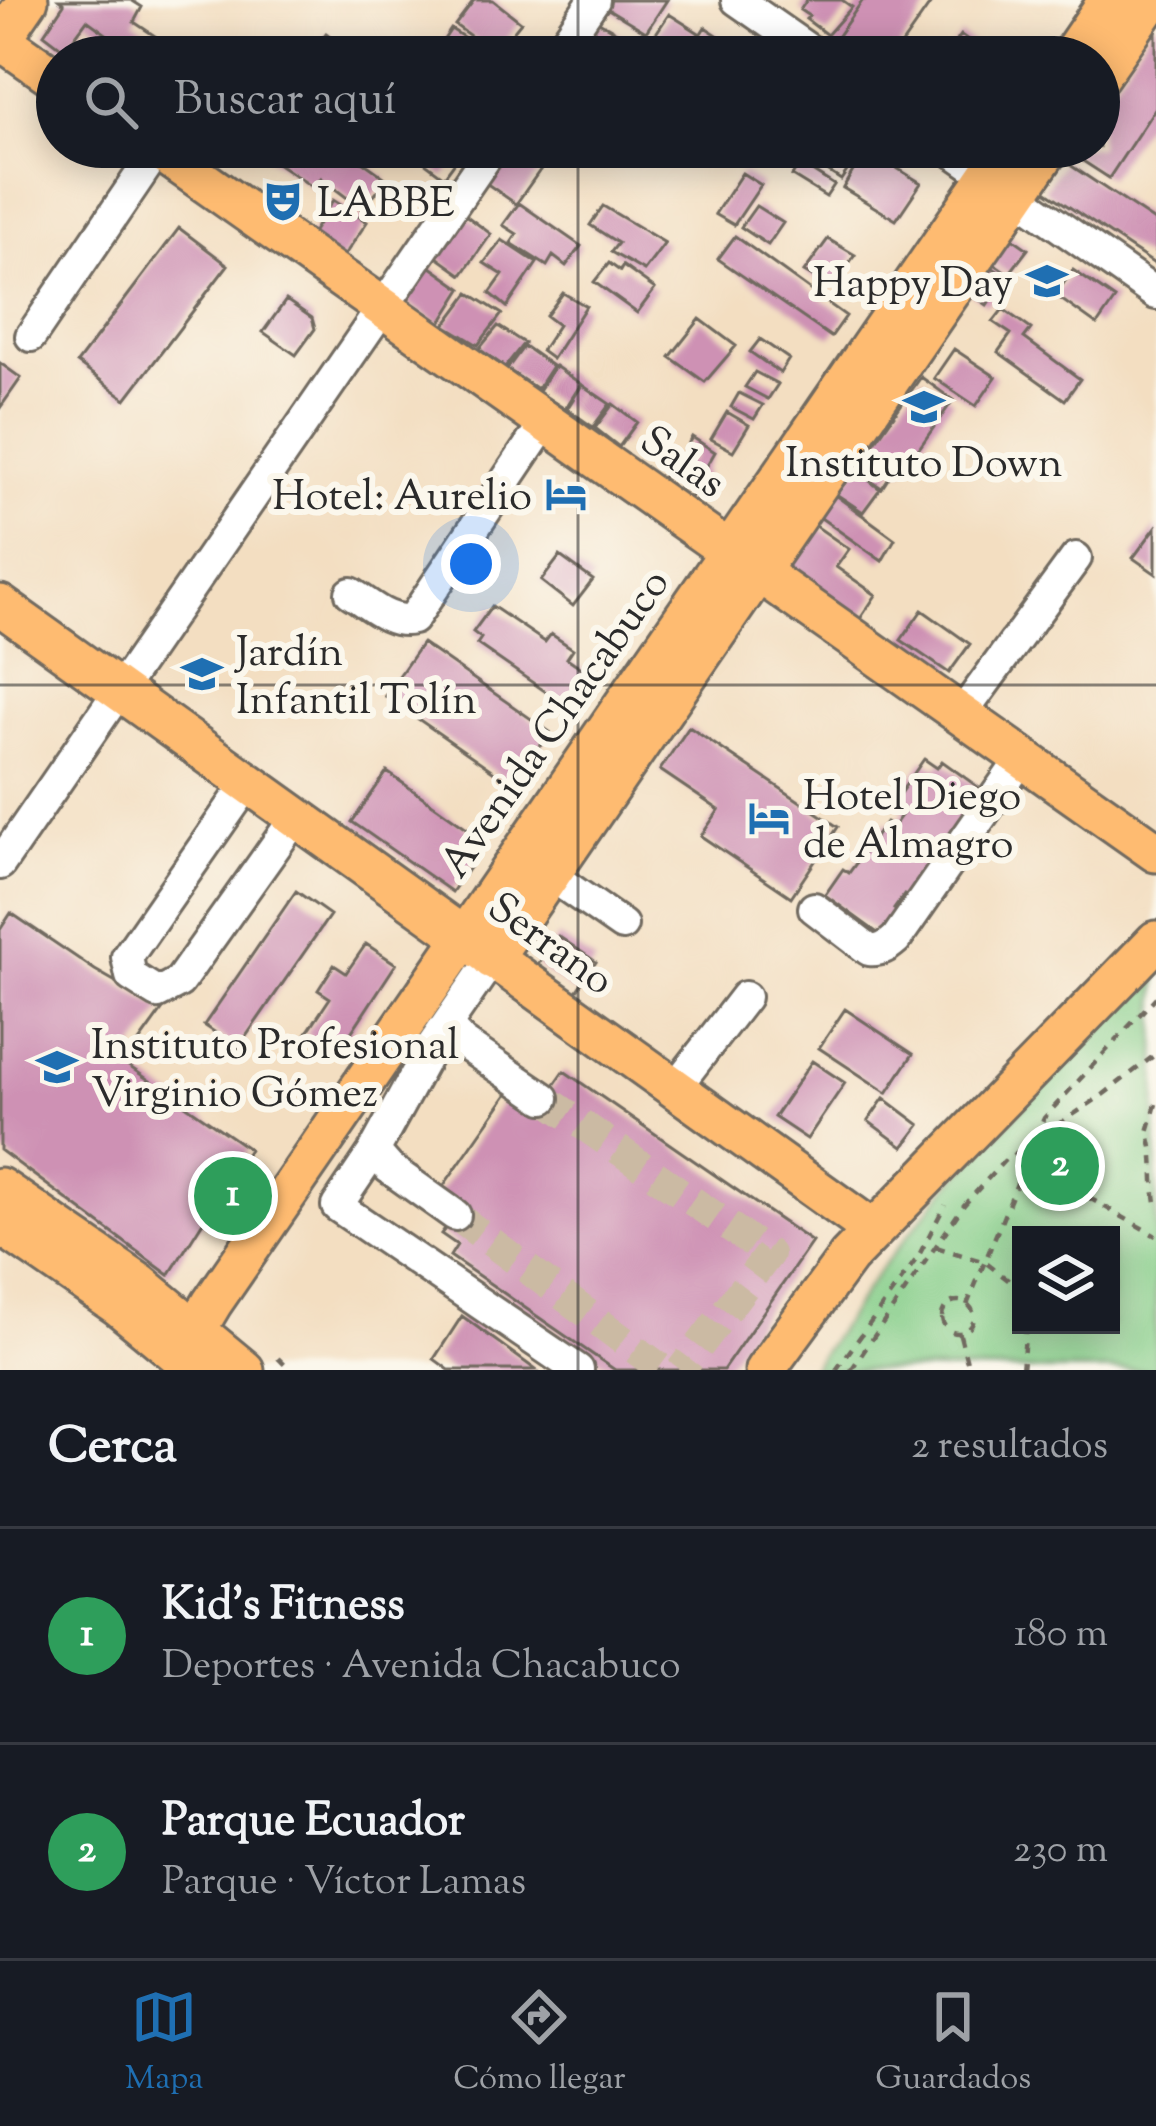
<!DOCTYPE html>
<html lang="es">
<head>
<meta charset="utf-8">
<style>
	:root { --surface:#171b24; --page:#242831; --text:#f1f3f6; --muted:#9ea1a6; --line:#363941; --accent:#1f6fb2 }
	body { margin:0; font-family:"Sorts Mill Goudy",serif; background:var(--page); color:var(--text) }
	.controls { position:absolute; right:36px; bottom:36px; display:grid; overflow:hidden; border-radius:0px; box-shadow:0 6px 30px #0003 }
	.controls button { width:108px; height:108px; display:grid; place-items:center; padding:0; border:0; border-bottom:3px solid var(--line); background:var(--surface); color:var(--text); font:60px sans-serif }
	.you { position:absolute; left:471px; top:564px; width:42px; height:42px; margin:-30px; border:9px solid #fff; border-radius:50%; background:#1a73e8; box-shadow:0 0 0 18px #1a73e833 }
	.badge { display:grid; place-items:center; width:78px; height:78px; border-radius:50%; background:var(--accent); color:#fff; font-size:39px; font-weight:700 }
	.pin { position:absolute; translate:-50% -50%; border:6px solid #fff; box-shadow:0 3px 12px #0006 }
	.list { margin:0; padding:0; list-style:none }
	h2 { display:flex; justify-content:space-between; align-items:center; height:156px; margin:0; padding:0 48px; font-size:51px }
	h2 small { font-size:39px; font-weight:400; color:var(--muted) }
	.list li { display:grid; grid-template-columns:78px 1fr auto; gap:36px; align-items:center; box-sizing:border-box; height:216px; padding:0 48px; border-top:3px solid var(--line) }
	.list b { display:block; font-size:45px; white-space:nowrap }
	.list p { margin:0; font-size:39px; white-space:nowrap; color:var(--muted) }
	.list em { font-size:39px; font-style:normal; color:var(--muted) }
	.icon { flex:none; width:66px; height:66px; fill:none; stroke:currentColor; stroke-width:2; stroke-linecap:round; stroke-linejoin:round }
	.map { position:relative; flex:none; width:1156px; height:1370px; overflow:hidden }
	.search { position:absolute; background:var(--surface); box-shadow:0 6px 30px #0003; left:36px; right:36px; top:36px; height:132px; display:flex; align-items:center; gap:30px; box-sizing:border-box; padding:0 42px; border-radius:66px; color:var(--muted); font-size:45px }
	.sheet { height:588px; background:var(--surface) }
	nav { display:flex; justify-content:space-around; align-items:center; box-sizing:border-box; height:168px; border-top:3px solid var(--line); background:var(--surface); font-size:33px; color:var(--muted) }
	nav a { display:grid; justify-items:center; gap:6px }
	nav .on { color:var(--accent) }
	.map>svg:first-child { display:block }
</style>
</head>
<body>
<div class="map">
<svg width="1156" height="1370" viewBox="0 0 1156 1370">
	<rect width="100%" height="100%" fill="#fbf7ec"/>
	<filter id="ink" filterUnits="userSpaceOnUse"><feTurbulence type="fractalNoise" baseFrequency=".00833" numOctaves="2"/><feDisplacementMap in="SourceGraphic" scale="24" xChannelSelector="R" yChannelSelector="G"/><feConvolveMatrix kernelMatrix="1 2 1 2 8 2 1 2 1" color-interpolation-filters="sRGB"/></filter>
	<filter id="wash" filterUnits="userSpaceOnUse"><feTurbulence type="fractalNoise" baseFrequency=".004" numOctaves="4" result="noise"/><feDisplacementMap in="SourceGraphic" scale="48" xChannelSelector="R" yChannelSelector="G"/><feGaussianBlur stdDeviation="2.7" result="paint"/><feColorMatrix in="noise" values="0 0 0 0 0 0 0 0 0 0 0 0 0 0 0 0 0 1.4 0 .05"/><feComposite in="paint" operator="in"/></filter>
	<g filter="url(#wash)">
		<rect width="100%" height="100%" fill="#f3dec1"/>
		<path fill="#86ce8a" stroke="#587c5a" stroke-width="3" fill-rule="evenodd" d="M1156 964V1370H811L879 1271 944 1191ZM1021 1235H1111V1325H1021Z"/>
		<g id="blocks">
			<path fill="#ce91b4" d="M59 0H131L142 7 134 22 158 38 142 57H138L87 20 65 50 44 34 64 4Z
				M474 0H493L521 22 495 54 455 25Z
				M603 0H667L646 32 600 4Z
				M807 0H842L852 7 827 35 806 19 809 16 800 10Z
				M863 0H933L893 57H838L828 50Z
				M669 14 699 33 683 57H671L649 44Z
				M1156 20V107L1109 178 1069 152 1072 147H1099V107Z
				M597 21 629 39 617 57H598L599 53 583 45Z
				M705 27 740 50 735 57H686Z
				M451 29 494 57H407L416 43 433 56Z
				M326 33 358 57H308Z
				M961 35 992 57H945Z
				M265 147H342L387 179 363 210 321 178 314 188 262 153Z
				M404 147H466L444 177Z
				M507 147H530L548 159 516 204 483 181Z
				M810 147 823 149 809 169 834 185 826 197 792 176Z
				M833 147H863L841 180 826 170 831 163 825 159Z
				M866 149 921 183 896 220 843 188Z
				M1064 161 1156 222V265L1044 190Z
				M742 173 761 185 734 225 715 214Z
				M333 200 367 222 338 265 305 244Z
				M519 203 581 246 566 266 553 256 547 266 511 243 517 234 503 225Z
				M603 206 665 243 644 271 611 252 618 243 590 225Z
				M756 206 783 223 768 245 741 227Z
				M464 214 491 234 462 275 434 255Z
				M179 228 228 265 126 399 77 363Z
				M1001 230 1028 249 1009 274 983 256Z
				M735 236 846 316 831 337 718 259Z
				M828 239 855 255 831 288 804 272Z
				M502 240 537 263 507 307 490 293 503 275 484 263Z
				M980 259 1006 277 987 305 961 287Z
				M421 260 462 289 440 324 397 296Z
				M609 263 620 271 623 266 655 289 637 313 594 282Z
				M1073 270 1115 299 1097 325 1055 295Z
				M469 293 502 314 478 345 445 325Z
				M563 293 586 306 552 359 541 351 558 325 546 316Z
				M286 300 312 318 315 329 296 355 263 332Z
				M1003 309 1031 329 1024 338 1080 379 1065 400 998 352 1011 334 993 322Z
				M700 319 736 346 705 382 670 357Z
				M498 326 524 343 505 367 479 349Z
				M760 339 789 359 780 373 750 352Z
				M524 346 552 366 537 389 507 369Z
				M954 349 996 377 976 406 934 378Z
				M0 363 21 378 0 408Z
				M555 366 581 384 565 409 538 392Z
				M755 372 778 384 768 399 745 387Z
				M921 377 953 400 903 471 870 449Z
				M582 385 610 404 593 427 567 409Z
				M739 393 763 405 754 419 731 407Z
				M613 404 637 422 619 447 595 428Z
				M727 412 749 425 733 451 711 439Z
				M692 437 715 452 704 471 707 473 690 498 662 478 677 455 690 463 695 453 686 448Z
				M870 452 895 468 882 488 866 478 880 489 863 512 836 494Z
				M835 495 895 539 882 561 818 516Z
				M813 524 849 549 836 567 876 595 856 625 780 573Z
				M1156 527V574L1133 558Z
				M560 556 593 580 573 606 541 581Z
				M492 606 545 642 551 634 573 649 567 658 599 680 580 707 573 702 569 708 477 644 481 638 473 632Z
				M922 610 970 644 949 673 901 640Z
				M422 643 550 732 513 785 385 696Z
				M689 727 838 827 791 897 701 836 719 810 660 770Z
				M924 759 937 768 942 761 978 787 973 793 984 800 958 837 951 832 932 860 938 864 912 901 904 895 894 909 900 913 883 937 825 895 843 869 849 873 886 822 893 827 905 810 894 802Z
				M387 772 487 842 452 892 352 822Z
				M296 891 330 915 238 1048 204 1025Z
				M11 913 95 970 163 1009 124 1063 249 1149 169 1275 0 1150V930Z
				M558 936 596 962 575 993 537 966Z
				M366 944 396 964 337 1054 306 1034 330 998 318 990 334 965 346 973Z
				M845 1009 913 1054 887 1093 819 1048Z
				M812 1061 845 1083 807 1139 774 1117Z
				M564 1071 812 1242 723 1370H615L450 1256 457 1245 441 1234 459 1210 437 1195 511 1089 538 1108Z
				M884 1098 920 1125 903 1147 868 1121Z
				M462 1316 536 1370H449L434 1359Z"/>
		</g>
	</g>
	<g filter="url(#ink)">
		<use href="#blocks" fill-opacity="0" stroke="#716a60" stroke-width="3"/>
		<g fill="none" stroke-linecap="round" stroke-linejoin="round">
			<path stroke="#cbbaa3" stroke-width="30" stroke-dasharray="30 15" stroke-linecap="butt" d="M544 1098 769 1254 681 1370
				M455 1215 663 1370"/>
			<g stroke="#716a60" stroke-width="36">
				<path id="minor" d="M737 0 819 57
					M555 57 594 0
					M947 147 1156 294
					M31 336 158 149
					M351 593C369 604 391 625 413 619L546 421
					M961 715 1076 558
					M248 783 127 957 131 976 158 993 179 982 296 817
					M0 864 493 147
					M550 875 622 925
					M814 908 869 950C881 951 887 947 896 939L1022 758
					M492 959 430 1049 374 1151 337 1206 578 1370
					M449 1022 453 1032 463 1043 544 1098
					M674 1089 745 997
					M374 1151 389 1168 455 1215"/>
			</g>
			<g stroke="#716a60" stroke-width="45">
				<path id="major" d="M1 40 57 79
					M0 41 28 0
					M1070 57 1109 0
					M1099 76 1152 0
					M155 147 1156 852
					M0 605 873 1230
					M492 959 1050 147
					M0 1188 140 1284 244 1370
					M0 1224 119 1306 197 1370
					M181 1355 212 1303 1008 147
					M765 1370 848 1257 1156 941"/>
			</g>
			<path stroke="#716a60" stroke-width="4.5" stroke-dasharray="9 9" stroke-linecap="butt" d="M1156 1104 1148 1132C1156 1152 1152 1178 1156 1202
				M1026 1162 1156 1236
				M936 1247 985 1262 1021 1290
				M942 1317a16 16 0 1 1 32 0a16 16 0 1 1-32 0Z
				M967 1305 1044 1118 1156 997
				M960 1335 969 1370
				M278 1358 290 1370
				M836 1370 918 1257 945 1205
				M851 1370 964 1205 1004 1161 1104 1094 1156 1054
				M1022 1370 1026 1325"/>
			<use href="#minor" stroke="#fff" stroke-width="30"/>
			<use href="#major" stroke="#febb71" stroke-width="39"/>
		</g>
	</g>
	<path fill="none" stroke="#2b2b2b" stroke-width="3" stroke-opacity="0.55" d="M578 0V57M578 147V1370M0 685H1156"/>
	<defs>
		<g id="theatre-bare" transform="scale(3.24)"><path d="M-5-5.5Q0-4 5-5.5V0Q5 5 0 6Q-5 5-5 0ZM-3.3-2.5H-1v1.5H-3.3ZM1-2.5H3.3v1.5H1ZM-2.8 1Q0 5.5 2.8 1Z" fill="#1f6fb2" stroke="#fbf7ec" stroke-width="2.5" paint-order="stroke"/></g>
		<g id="school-bare" transform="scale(3.24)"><path d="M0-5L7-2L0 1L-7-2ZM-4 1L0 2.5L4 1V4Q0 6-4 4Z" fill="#1f6fb2" stroke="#fbf7ec" stroke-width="2.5" paint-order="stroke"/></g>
		<g id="hotel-bare" transform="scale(3.24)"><path d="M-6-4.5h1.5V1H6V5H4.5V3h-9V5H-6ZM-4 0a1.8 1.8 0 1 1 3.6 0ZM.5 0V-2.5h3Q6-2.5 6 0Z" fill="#1f6fb2" stroke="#fbf7ec" stroke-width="2.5" paint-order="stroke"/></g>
		<g id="university-bare" transform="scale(3.24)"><path d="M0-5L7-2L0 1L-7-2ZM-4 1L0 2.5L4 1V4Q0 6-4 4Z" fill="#1f6fb2" stroke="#fbf7ec" stroke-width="2.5" paint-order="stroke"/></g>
	</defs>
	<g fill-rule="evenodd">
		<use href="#theatre-bare" x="283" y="201"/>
		<use href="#school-bare" x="1047" y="281"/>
		<use href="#school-bare" x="924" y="407"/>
		<use href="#hotel-bare" x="566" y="494"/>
		<use href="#school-bare" x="202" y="674"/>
		<use href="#hotel-bare" x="769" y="818"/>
		<use href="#university-bare" x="57" y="1067"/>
	</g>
	<g text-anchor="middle" stroke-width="12" stroke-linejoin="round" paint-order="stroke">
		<g font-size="42" fill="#2b2b2b" stroke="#fbf7ec" text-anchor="start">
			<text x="317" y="216">LABBE</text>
			<text x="1013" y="296" text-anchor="end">Happy Day</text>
			<text x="924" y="476" text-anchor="middle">Instituto Down</text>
			<text x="532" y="509" text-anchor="end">Hotel: Aurelio</text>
			<text x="236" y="665">Jardín<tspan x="236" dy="48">Infantil Tolín</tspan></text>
			<text x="803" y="809">Hotel Diego<tspan x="803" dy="48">de Almagro</tspan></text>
			<text x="91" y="1058">Instituto Profesional<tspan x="91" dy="48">Virginio Gómez</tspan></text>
		</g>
		<g font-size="42" fill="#2b2b2b" stroke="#fbf7ec">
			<text transform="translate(684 460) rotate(35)" y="15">Salas</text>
			<text transform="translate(553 722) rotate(-55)" y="15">Avenida Chacabuco</text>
			<text transform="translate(552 942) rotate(36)" y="15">Serrano</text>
		</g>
	</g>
</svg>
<div class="controls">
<button><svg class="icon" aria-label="layers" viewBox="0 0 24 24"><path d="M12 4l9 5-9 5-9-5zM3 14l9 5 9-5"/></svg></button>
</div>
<div class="you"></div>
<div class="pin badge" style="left:233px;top:1196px;background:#2e9e5b">1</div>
<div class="pin badge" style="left:1060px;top:1166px;background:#2e9e5b">2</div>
<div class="search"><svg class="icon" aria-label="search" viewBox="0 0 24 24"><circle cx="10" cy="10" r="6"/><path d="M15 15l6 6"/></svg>Buscar aquí</div>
</div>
<section class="sheet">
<h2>Cerca<small>2 resultados</small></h2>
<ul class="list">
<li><span class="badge" style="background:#2e9e5b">1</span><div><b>Kid's Fitness</b><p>Deportes · Avenida Chacabuco</p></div><em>180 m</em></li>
<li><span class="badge" style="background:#2e9e5b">2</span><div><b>Parque Ecuador</b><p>Parque · Víctor Lamas</p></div><em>230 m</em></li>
</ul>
</section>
<nav>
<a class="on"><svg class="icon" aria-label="map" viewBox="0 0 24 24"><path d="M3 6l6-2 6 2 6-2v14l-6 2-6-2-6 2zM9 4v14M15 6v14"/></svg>Mapa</a>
<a><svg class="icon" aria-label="directions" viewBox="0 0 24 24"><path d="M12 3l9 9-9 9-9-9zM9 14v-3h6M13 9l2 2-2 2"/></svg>Cómo llegar</a>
<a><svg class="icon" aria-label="saved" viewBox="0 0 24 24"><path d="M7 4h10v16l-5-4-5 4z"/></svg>Guardados</a>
</nav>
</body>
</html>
